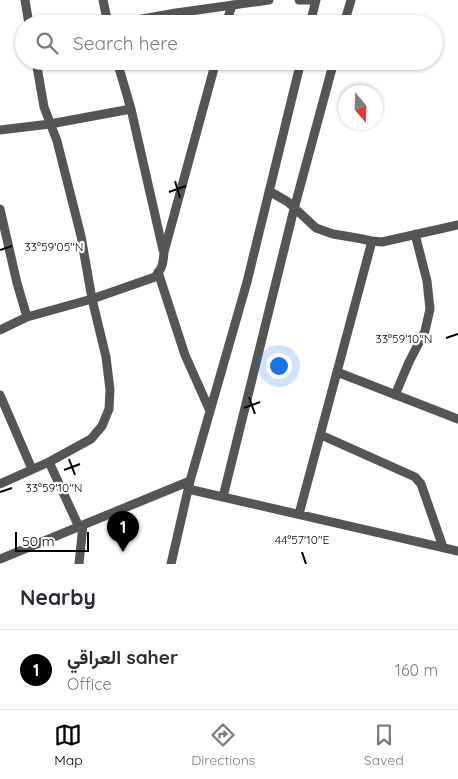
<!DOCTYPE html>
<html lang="en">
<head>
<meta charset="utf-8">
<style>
	:root { --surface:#fff; --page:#f2f2f3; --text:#2b2b33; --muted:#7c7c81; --line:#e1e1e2; --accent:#000 }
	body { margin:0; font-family:Quicksand,Vazirmatn,sans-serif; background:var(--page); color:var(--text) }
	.compass { position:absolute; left:338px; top:85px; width:45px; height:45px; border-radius:50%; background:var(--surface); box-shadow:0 1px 4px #0004; rotate:161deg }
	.scale { position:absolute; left:15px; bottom:12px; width:74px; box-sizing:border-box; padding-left:5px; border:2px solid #000; border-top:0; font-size:14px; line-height:18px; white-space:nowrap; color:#000; -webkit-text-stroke:4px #fff; paint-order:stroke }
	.you { position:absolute; left:278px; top:365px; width:18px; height:18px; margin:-12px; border:4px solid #fff; border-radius:50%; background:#1a73e8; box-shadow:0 0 0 8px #1a73e833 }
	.badge { display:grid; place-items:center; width:32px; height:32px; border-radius:50%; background:var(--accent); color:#fff; font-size:16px; font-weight:700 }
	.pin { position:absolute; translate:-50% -41px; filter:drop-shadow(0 1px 2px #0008) }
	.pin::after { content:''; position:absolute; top:26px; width:18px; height:15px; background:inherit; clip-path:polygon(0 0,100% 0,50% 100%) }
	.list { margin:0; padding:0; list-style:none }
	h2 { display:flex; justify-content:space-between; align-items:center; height:65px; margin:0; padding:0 20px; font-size:21px }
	h2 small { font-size:16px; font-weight:400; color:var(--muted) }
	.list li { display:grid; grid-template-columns:32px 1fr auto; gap:15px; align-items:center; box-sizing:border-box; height:80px; padding:0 20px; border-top:1px solid var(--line) }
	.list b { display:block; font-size:19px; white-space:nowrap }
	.list p { margin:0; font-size:16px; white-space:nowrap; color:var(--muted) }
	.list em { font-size:16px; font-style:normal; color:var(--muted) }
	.icon { flex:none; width:28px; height:28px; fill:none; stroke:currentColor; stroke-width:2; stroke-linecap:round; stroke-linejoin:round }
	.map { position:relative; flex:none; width:458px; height:564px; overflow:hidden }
	.search { position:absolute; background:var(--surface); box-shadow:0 1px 4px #0004; left:15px; right:15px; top:15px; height:55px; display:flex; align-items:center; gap:12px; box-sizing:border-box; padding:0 18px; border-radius:28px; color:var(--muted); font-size:19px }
	.sheet { height:145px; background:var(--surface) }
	nav { display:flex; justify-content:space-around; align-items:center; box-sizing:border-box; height:70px; border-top:1px solid var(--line); background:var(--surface); font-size:14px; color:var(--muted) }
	nav a { display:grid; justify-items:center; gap:2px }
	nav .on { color:var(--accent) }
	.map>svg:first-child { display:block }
</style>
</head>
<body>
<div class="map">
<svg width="458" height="564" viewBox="0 0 458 564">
	<rect width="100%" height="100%" fill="#fff"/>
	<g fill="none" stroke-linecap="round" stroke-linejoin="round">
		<path stroke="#555" stroke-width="9" d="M25 0 29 24
			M103 0 108 24
			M299 0H315
			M114 24 176 13 269 0
			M226 24 232 5
			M310 24 316 0
			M344 24 351 0
			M117 61 131 109 163 250
			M0 130 50 124 131 109
			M269 191 288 202 316 228 333 234 357 238 372 241 382 242 458 225
			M0 209 17 283 27 317
			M158 272 185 355 210 411
			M0 330 27 317 92 299 155 277C163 267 163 264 164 252L216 61
			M337 372 458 419
			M0 395 32 469
			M395 395 409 362 425 331 430 309 427 281 415 234
			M321 435 415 477 421 484 443 547
			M49 462 79 527
			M0 484 49 462 91 439 102 426 109 409 110 390 106 357 92 299 81 236 57 141 44 107 36 61
			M188 489 458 551
			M223 497 294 209 334 61
			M299 514 372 241
			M0 559 190 481
			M79 564 83 525
			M171 564 190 481 247 282 301 61"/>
	</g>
	<path fill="none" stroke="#000" stroke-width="2" d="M175 181 180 198M169 192 186 186M0 250 12 246M446 338 458 334M249 397 255 414M244 408 260 402M69 459 75 475M64 470 80 464M0 492 12 488M302 552 306 564"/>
	<g font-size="12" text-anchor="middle" fill="#000" stroke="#fff" stroke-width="4.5" stroke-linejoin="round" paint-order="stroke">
		<text x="54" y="251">33°59'05"N</text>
		<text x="404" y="343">33°59'10"N</text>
		<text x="54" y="492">33°59'10"N</text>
		<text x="302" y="544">44°57'10"E</text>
	</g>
</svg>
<svg class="compass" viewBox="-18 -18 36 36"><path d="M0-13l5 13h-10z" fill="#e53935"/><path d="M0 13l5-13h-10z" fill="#7c7c81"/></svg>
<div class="scale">50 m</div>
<div class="you"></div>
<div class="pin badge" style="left:123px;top:552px">1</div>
<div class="search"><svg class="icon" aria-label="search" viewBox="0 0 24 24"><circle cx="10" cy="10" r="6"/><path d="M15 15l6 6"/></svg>Search here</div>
</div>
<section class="sheet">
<h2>Nearby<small></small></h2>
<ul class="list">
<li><span class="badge">1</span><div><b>العراقي saher</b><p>Office</p></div><em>160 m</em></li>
</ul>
</section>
<nav>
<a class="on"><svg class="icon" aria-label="map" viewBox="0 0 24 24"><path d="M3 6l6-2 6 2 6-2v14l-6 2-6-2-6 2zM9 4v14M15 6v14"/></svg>Map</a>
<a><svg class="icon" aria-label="directions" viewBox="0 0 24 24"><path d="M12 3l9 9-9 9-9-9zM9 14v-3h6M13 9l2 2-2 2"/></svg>Directions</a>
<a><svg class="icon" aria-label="saved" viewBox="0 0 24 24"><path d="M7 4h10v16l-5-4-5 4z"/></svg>Saved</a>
</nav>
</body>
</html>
